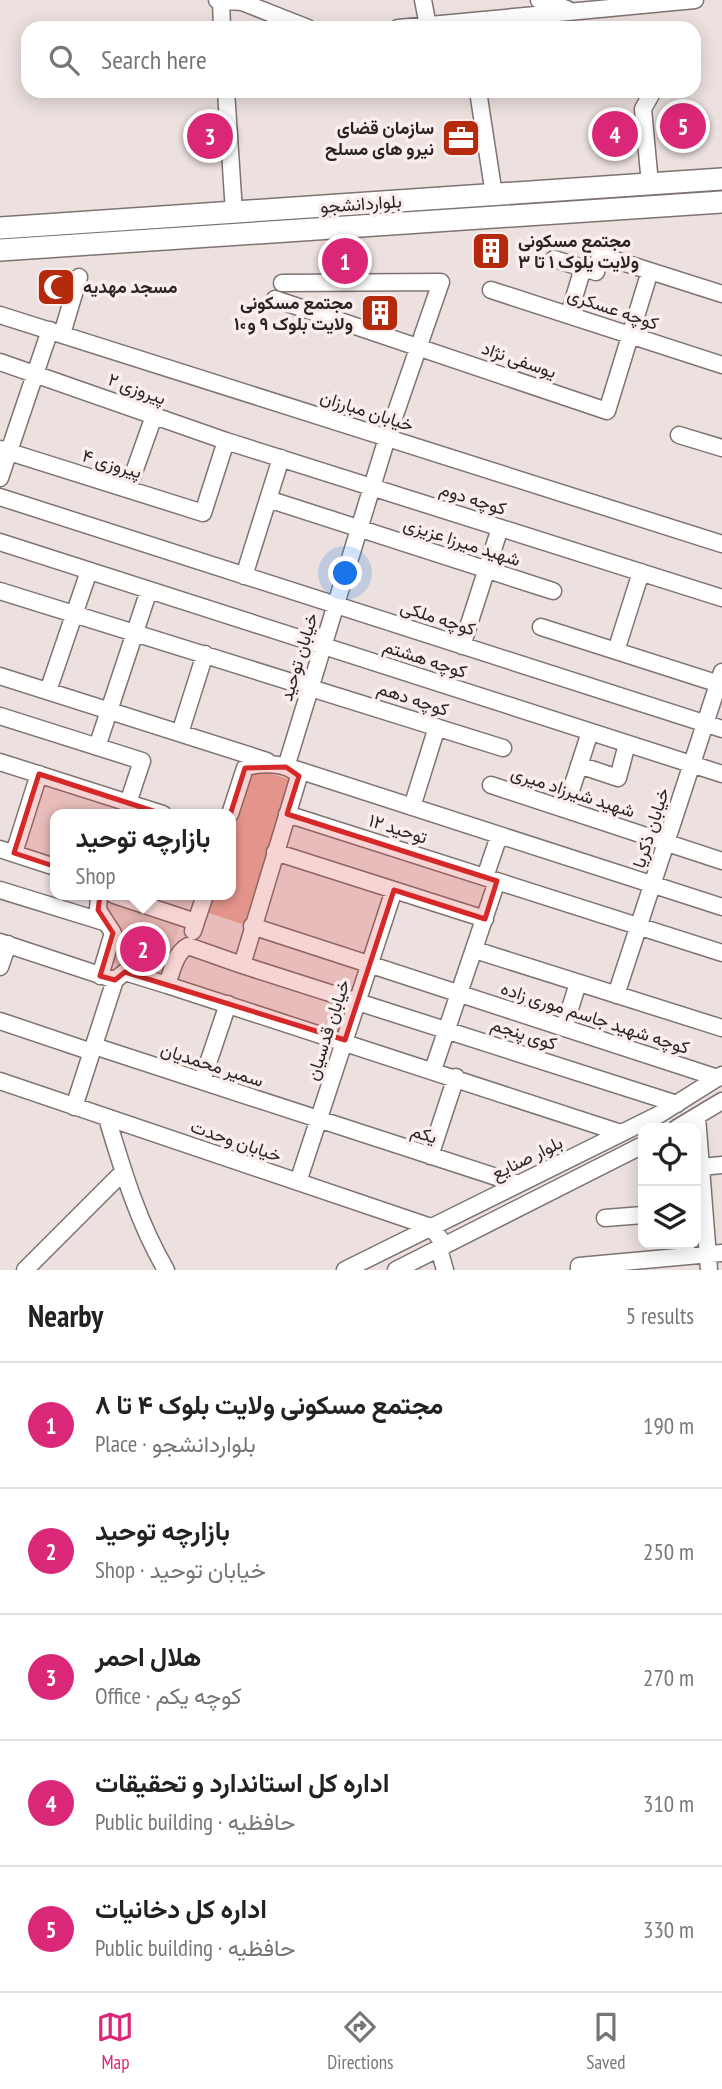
<!DOCTYPE html>
<html lang="en">
<head>
<meta charset="utf-8">
<style>
	:root { --surface:#fff; --page:#f6f6f6; --text:#222; --muted:#767676; --line:#e0e0e0; --accent:#db2777 }
	body { margin:0; font-family:"PT Sans Narrow",Vazirmatn,sans-serif; background:var(--page); color:var(--text) }
	.controls { position:absolute; right:21px; bottom:21px; display:grid; overflow:hidden; border-radius:14px; box-shadow:0 4px 18px #0003 }
	.controls button { width:63px; height:63px; display:grid; place-items:center; padding:0; border:0; border-bottom:2px solid var(--line); background:var(--surface); color:var(--text); font:35px sans-serif }
	.you { position:absolute; left:346px; top:574px; width:24px; height:24px; margin:-18px; border:5px solid #fff; border-radius:50%; background:#1a73e8; box-shadow:0 0 0 10px #1a73e833 }
	.badge { display:grid; place-items:center; width:46px; height:46px; border-radius:50%; background:var(--accent); color:#fff; font-size:23px; font-weight:700 }
	.pin { position:absolute; translate:-50% -50%; border:4px solid #fff; box-shadow:0 2px 7px #0006 }
	.popup { position:absolute; left:50px; top:809px; width:186px; height:91px; box-sizing:border-box; display:grid; place-content:center; border-radius:14px; background:var(--surface); filter:drop-shadow(0 2px 5px #0005); font-size:23px; white-space:nowrap; color:var(--muted) }
	.popup b { font-size:26px; color:var(--text) }
	.popup::after { content:''; position:absolute; left:50%; top:100%; margin-left:-14px; border:14px solid transparent; border-top-color:var(--surface) }
	.list { margin:0; padding:0; list-style:none }
	h2 { display:flex; justify-content:space-between; align-items:center; height:91px; margin:0; padding:0 28px; font-size:30px }
	h2 small { font-size:23px; font-weight:400; color:var(--muted) }
	.list li { display:grid; grid-template-columns:46px 1fr auto; gap:21px; align-items:center; box-sizing:border-box; height:126px; padding:0 28px; border-top:2px solid var(--line) }
	.list b { display:block; font-size:26px; white-space:nowrap }
	.list p { margin:0; font-size:23px; white-space:nowrap; color:var(--muted) }
	.list em { font-size:23px; font-style:normal; color:var(--muted) }
	.icon { flex:none; width:38px; height:38px; fill:none; stroke:currentColor; stroke-width:2; stroke-linecap:round; stroke-linejoin:round }
	.map { position:relative; flex:none; width:722px; height:1270px; overflow:hidden }
	.search { position:absolute; background:var(--surface); box-shadow:0 4px 18px #0003; left:21px; right:21px; top:21px; height:77px; display:flex; align-items:center; gap:18px; box-sizing:border-box; padding:0 24px; border-radius:21px; color:var(--muted); font-size:26px }
	.sheet { height:721px; background:var(--surface) }
	nav { display:flex; justify-content:space-around; align-items:center; box-sizing:border-box; height:98px; border-top:2px solid var(--line); background:var(--surface); font-size:19px; color:var(--muted) }
	nav a { display:grid; justify-items:center; gap:4px }
	nav .on { color:var(--accent) }
	.map>svg:first-child { display:block }
</style>
</head>
<body>
<div class="map">
<svg width="722" height="1270" viewBox="0 0 722 1270">
	<rect width="100%" height="100%" fill="#ece1df"/>
	<path fill="#e5d2cf" d="M109 904 180 926 162 975 110 963 118 934 117 919 106 909Z"/>
	<path fill="#e7b1a5" d="M252 768 291 780 248 926 203 911 208 895H230L231 822 247 770Z"/>
	<g fill="none" stroke-linecap="round" stroke-linejoin="round">
		<g stroke="#7d7371" stroke-width="19">
			<path id="minor" d="M217 0 242 2 308 28
				M423 0 428 26
				M539 0 567 9
				M221 1 222 28
				M398 28 695 0
				M226 91 234 212
				M478 91 494 195
				M650 184 643 109 653 91
				M554 259 583 268
				M282 283 441 282 387 438 286 767
				M491 290 722 365
				M275 299 607 411 650 271 722 294
				M569 314 583 268 596 272 600 255 650 271
				M0 315 722 544
				M62 334 79 277
				M0 362 226 441 722 598
				M679 435 722 448
				M0 449 203 513 226 441
				M0 478 50 330
				M128 489 154 416
				M0 497 722 729
				M268 499 553 591
				M0 542 722 774
				M244 576 281 458
				M0 591 503 748
				M541 627 722 685
				M462 646 500 528
				M616 651 641 572
				M0 676 267 761
				M48 691 89 571
				M0 716 142 761 128 803
				M180 733 205 654
				M97 747 149 590
				M0 762 163 814
				M579 765 618 778 627 744
				M295 769 722 907
				M491 785 722 861
				M412 807 437 727
				M565 809 590 732
				M287 814 722 953
				M0 849 55 867
				M275 852 485 919
				M14 853 39 774
				M485 877 499 836
				M0 890 104 922
				M99 895 98 910 113 933 100 976
				M114 895 196 922
				M252 926 718 1078
				M193 931 205 895
				M0 942 115 980
				M475 950 722 1028
				M242 965 677 1104
				M0 967 8 944
				M167 985 621 1133
				M616 995 722 672
				M0 1021 92 1052
				M564 1028 578 983
				M94 1046 518 1184
				M433 1070 497 881
				M0 1081 431 1227 445 1245
				M202 1081 228 1004
				M74 1107 115 980 125 972 167 985C172 971 175 953 188 946L242 965 299 776C289 762 260 762 245 768L230 814
				M697 1117 709 1270
				M107 1118C123 1171 138 1222 166 1270
				M677 1128 722 1101
				M430 1156 456 1077
				M701 1167 722 1165
				M298 1182 394 890
				M605 1218 643 1215
				M439 1249 445 1270
				M25 1270 123 1172
				M345 1270 660 1114 722 1075
				M396 1270 643 1145
				M579 1270V1266L722 1253"/>
		</g>
		<g stroke="#7d7371" stroke-width="24">
			<path id="major" d="M0 228 722 179
				M0 250 722 202"/>
		</g>
		<use href="#minor" stroke="#fff" stroke-width="16"/>
		<use href="#major" stroke="#fff" stroke-width="21"/>
	</g>
	<path fill="#d62828" fill-opacity="0.2" stroke="#d62828" stroke-width="5" stroke-linejoin="round" d="M286 767 299 776 287 814 497 881 485 919 394 890 345 1040 125 972 115 980 100 976 113 933 98 910 102 882 14 853 39 774 224 834 245 768Z"/>
	<defs>
		<g id="office-square" transform="scale(2.0125)"><rect x="-9" y="-9" width="18" height="18" rx="4" fill="#b52a0c" stroke="#f9eeec"/><path d="M-6-3h4V-5.5h4V-3h4V5H-6ZM-1-4.5V-3h2v-1.5ZM-6 0V1H6V0Z" fill="#fff"/></g>
		<g id="building-square" transform="scale(2.0125)"><rect x="-9" y="-9" width="18" height="18" rx="4" fill="#b52a0c" stroke="#f9eeec"/><path d="M-4-6H4V6H1V3H-1V6H-4ZM-2.5-4.3h1.7v1.8h-1.7ZM.8-4.3h1.7v1.8H.8ZM-2.5-1h1.7V.8h-1.7ZM.8-1h1.7V.8H.8Z" fill="#fff"/></g>
		<g id="mosque-square" transform="scale(2.0125)"><rect x="-9" y="-9" width="18" height="18" rx="4" fill="#b52a0c" stroke="#f9eeec"/><path d="M3.5-4.9A6 6 0 1 0 3.5 4.9A5 5 0 1 1 3.5-4.9Z" fill="#fff"/></g>
	</defs>
	<g fill-rule="evenodd">
		<use href="#office-square" x="461" y="138"/>
		<use href="#building-square" x="491" y="251"/>
		<use href="#mosque-square" x="56" y="287"/>
		<use href="#building-square" x="380" y="313"/>
	</g>
	<g text-anchor="middle" stroke-width="7" stroke-linejoin="round" paint-order="stroke">
		<g font-size="18" font-weight="bold" fill="#292525" stroke="#f9eeec" text-anchor="end">
			<text x="434" y="134">سازمان قضای<tspan x="434" dy="21">نیرو های مسلح</tspan></text>
			<text x="518" y="247" text-anchor="start">مجتمع مسکونی<tspan x="518" dy="21">ولایت یلوک ۱ تا ۳</tspan></text>
			<text x="83" y="293" text-anchor="start">مسجد مهدیه</text>
			<text x="353" y="309">مجتمع مسکونی<tspan x="353" dy="21">ولایت بلوک ۹ و۱۰</tspan></text>
		</g>
		<g font-size="18" fill="#292525" stroke="#f9eeec">
			<text transform="translate(361 204) rotate(-4)" y="6">بلواردانشجو</text>
			<text transform="translate(613 309) rotate(19)" y="6">کوچه عسکری</text>
			<text transform="translate(519 360) rotate(19)" y="6">یوسفی نژاد</text>
			<text transform="translate(137 389) rotate(20)" y="6">پیروزی ۲</text>
			<text transform="translate(367 411) rotate(18)" y="6">خیابان مبارزان</text>
			<text transform="translate(112 464) rotate(17)" y="6">پیروزی ۴</text>
			<text transform="translate(473 499) rotate(18)" y="6">کوچه دوم</text>
			<text transform="translate(462 542) rotate(18)" y="6">شهید میرزا عزیزی</text>
			<text transform="translate(438 618) rotate(18)" y="6">کوچه ملکی</text>
			<text transform="translate(299 657) rotate(-73)" y="6">خیابان توحید</text>
			<text transform="translate(425 659) rotate(18)" y="6">کوچه هشتم</text>
			<text transform="translate(413 699) rotate(18)" y="6">کوچه دهم</text>
			<text transform="translate(573 792) rotate(18)" y="6">شهید شیرزاد میری</text>
			<text transform="translate(651 828) rotate(-72)" y="6">خیابان ذکریا</text>
			<text transform="translate(398 829) rotate(18)" y="6">توحید ۱۲</text>
			<text transform="translate(595 1018) rotate(18)" y="6">کوچه شهید جاسم موری زاده</text>
			<text transform="translate(328 1030) rotate(-72)" y="6">خیابان قدسیان</text>
			<text transform="translate(524 1034) rotate(18)" y="6">کوی پنجم</text>
			<text transform="translate(212 1065) rotate(18)" y="6">سمیر محمدیان</text>
			<text transform="translate(424 1134) rotate(18)" y="6">یکم</text>
			<text transform="translate(236 1141) rotate(19)" y="6">خیابان وحدت</text>
			<text transform="translate(527 1158) rotate(-26)" y="6">بلوار صنایع</text>
		</g>
	</g>
</svg>
<div class="controls">
<button><svg class="icon" aria-label="locate" viewBox="0 0 24 24"><circle cx="12" cy="12" r="6"/><path d="M12 2v4M12 18v4M2 12h4M18 12h4"/></svg></button>
<button><svg class="icon" aria-label="layers" viewBox="0 0 24 24"><path d="M12 4l9 5-9 5-9-5zM3 14l9 5 9-5"/></svg></button>
</div>
<div class="you"></div>
<div class="pin badge" style="left:345px;top:261px">1</div>
<div class="pin badge" style="left:143px;top:949px">2</div>
<div class="popup"><b>بازارچه توحید</b>Shop</div>
<div class="pin badge" style="left:210px;top:136px">3</div>
<div class="pin badge" style="left:615px;top:134px">4</div>
<div class="pin badge" style="left:683px;top:126px">5</div>
<div class="search"><svg class="icon" aria-label="search" viewBox="0 0 24 24"><circle cx="10" cy="10" r="6"/><path d="M15 15l6 6"/></svg>Search here</div>
</div>
<section class="sheet">
<h2>Nearby<small>5 results</small></h2>
<ul class="list">
<li><span class="badge">1</span><div><b>مجتمع مسکونی ولایت بلوک ۴ تا ۸</b><p>Place · بلواردانشجو</p></div><em>190 m</em></li>
<li><span class="badge">2</span><div><b>بازارچه توحید</b><p>Shop · خیابان توحید</p></div><em>250 m</em></li>
<li><span class="badge">3</span><div><b>هلال احمر</b><p>Office · کوچه یکم</p></div><em>270 m</em></li>
<li><span class="badge">4</span><div><b>اداره کل استاندارد و تحقیقات</b><p>Public building · حافظیه</p></div><em>310 m</em></li>
<li><span class="badge">5</span><div><b>اداره کل دخانیات</b><p>Public building · حافظیه</p></div><em>330 m</em></li>
</ul>
</section>
<nav>
<a class="on"><svg class="icon" aria-label="map" viewBox="0 0 24 24"><path d="M3 6l6-2 6 2 6-2v14l-6 2-6-2-6 2zM9 4v14M15 6v14"/></svg>Map</a>
<a><svg class="icon" aria-label="directions" viewBox="0 0 24 24"><path d="M12 3l9 9-9 9-9-9zM9 14v-3h6M13 9l2 2-2 2"/></svg>Directions</a>
<a><svg class="icon" aria-label="saved" viewBox="0 0 24 24"><path d="M7 4h10v16l-5-4-5 4z"/></svg>Saved</a>
</nav>
</body>
</html>
